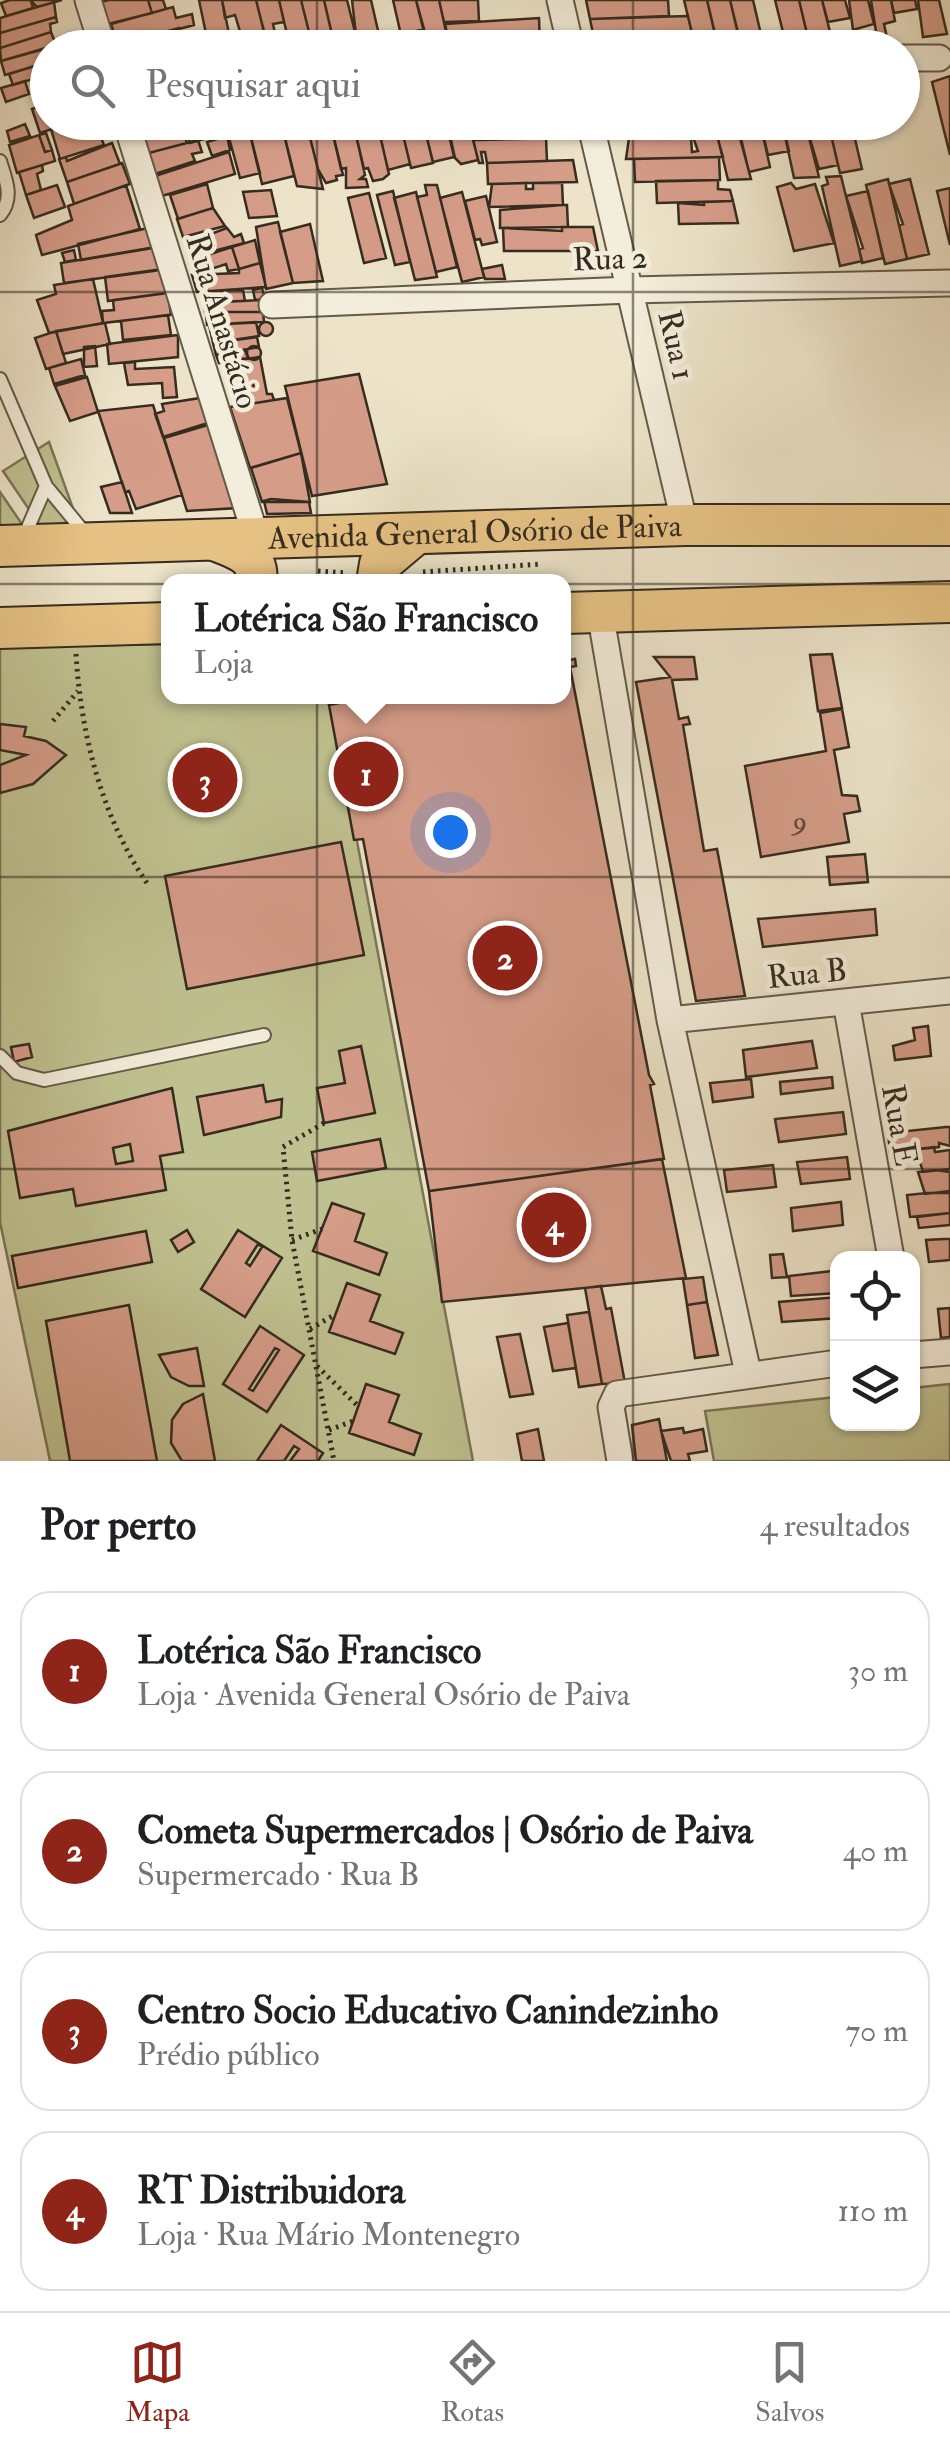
<!DOCTYPE html>
<html lang="pt">
<head>
<meta charset="utf-8">
<style>
	:root { --surface:#fff; --page:#f2f2f2; --text:#202124; --muted:#757577; --line:#e0e0e0; --accent:#8f2418 }
	body { margin:0; font-family:"IM FELL Double Pica",serif; background:var(--page); color:var(--text) }
	.controls { position:absolute; right:30px; bottom:30px; display:grid; overflow:hidden; border-radius:20px; box-shadow:0 2px 8px #0004 }
	.controls button { width:90px; height:90px; display:grid; place-items:center; padding:0; border:0; border-bottom:2px solid var(--line); background:var(--surface); color:var(--text); font:50px sans-serif }
	.you { position:absolute; left:450px; top:832px; width:35px; height:35px; margin:-25px; border:8px solid #fff; border-radius:50%; background:#1a73e8; box-shadow:0 0 0 15px #1a73e833 }
	.badge { display:grid; place-items:center; width:65px; height:65px; border-radius:50%; background:var(--accent); color:#fff; font-size:32px; font-weight:700 }
	.pin { position:absolute; translate:-50% -50%; border:5px solid #fff; box-shadow:0 2px 10px #0006 }
	.popup { position:absolute; left:161px; top:574px; width:410px; height:130px; box-sizing:border-box; display:grid; place-content:center; border-radius:20px; background:var(--surface); filter:drop-shadow(0 2px 8px #0005); font-size:32px; white-space:nowrap; color:var(--muted) }
	.popup b { font-size:38px; color:var(--text) }
	.popup::after { content:''; position:absolute; left:50%; top:100%; margin-left:-20px; border:20px solid transparent; border-top-color:var(--surface) }
	.list { margin:0; padding:0; list-style:none }
	h2 { display:flex; justify-content:space-between; align-items:center; height:130px; margin:0; padding:0 40px; font-size:42px }
	h2 small { font-size:32px; font-weight:400; color:var(--muted) }
	.list li { display:grid; grid-template-columns:65px 1fr auto; gap:30px; align-items:center; box-sizing:border-box; height:160px; margin:0 20px 20px; padding:0 20px; border:2px solid var(--line); border-radius:30px }
	.list b { display:block; font-size:38px; white-space:nowrap }
	.list p { margin:0; font-size:32px; white-space:nowrap; color:var(--muted) }
	.list em { font-size:32px; font-style:normal; color:var(--muted) }
	.icon { flex:none; width:55px; height:55px; fill:none; stroke:currentColor; stroke-width:2; stroke-linecap:round; stroke-linejoin:round }
	.map { position:relative; flex:none; width:950px; height:1461px; overflow:hidden }
	.search { position:absolute; background:var(--surface); box-shadow:0 2px 8px #0004; left:30px; right:30px; top:30px; height:110px; display:flex; align-items:center; gap:25px; box-sizing:border-box; padding:0 35px; border-radius:55px; color:var(--muted); font-size:38px }
	.sheet { height:850px; background:var(--surface) }
	nav { display:flex; justify-content:space-around; align-items:center; box-sizing:border-box; height:140px; border-top:2px solid var(--line); background:var(--surface); font-size:28px; color:var(--muted) }
	nav a { display:grid; justify-items:center; gap:5px }
	nav .on { color:var(--accent) }
	.map>svg:first-child { display:block }
</style>
</head>
<body>
<div class="map">
<svg width="950" height="1461" viewBox="0 0 950 1461">
	<rect width="100%" height="100%" fill="#ece3c8"/>
	<filter id="stains"><feTurbulence type="fractalNoise" baseFrequency=".002" numOctaves="4"/><feColorMatrix values="0 0 0 0 .2 0 0 0 0 .09 0 0 0 0 .02 0 0 0 .5 -.17"/></filter>
	<radialGradient id="worn" r=".72"><stop offset=".6" stop-color="#630" stop-opacity="0"/><stop offset="1" stop-color="#630" stop-opacity=".3"/></radialGradient>
	<path fill="#c0c190" stroke="#7b7658" stroke-width="2.5" d="M49 442 75 514 70 529 43 530 3 471Z
		M0 492 26 530 0 531Z
		M168 644V696L330 697 473 1461H50L0 1222V647Z
		M950 1384V1461H714L705 1411 837 1397 838 1424H912L913 1388Z"/>
	<path fill="#d59c88" stroke="#362c1f" stroke-width="2.5" fill-rule="evenodd" d="M10 0H62L37 7 31 1 33 8 6 16 1 3Z
		M109 0H148L152 13 108 24 100 2Z
		M148 0H163L166 9 152 13Z
		M199 0H222L232 48H209Z
		M222 0H256L268 48H245L235 15 225 18Z
		M256 0H279L284 22 273 24 276 37 266 39Z
		M279 0H301L313 48 307 44 290 47Z
		M301 0H324L335 47 313 48Z
		M324 0H347L359 48H335Z
		M352 0H371L382 48H366L365 33 356 35Z
		M393 0H416L424 29 401 35Z
		M439 0H478L479 21 444 22Z
		M439 0 447 36 426 40 416 0Z
		M586 0H668L669 16 590 19Z
		M684 0H707L718 46H695Z
		M707 0H730L738 34 716 39Z
		M730 0H753L763 43 741 45Z
		M775 0H799L808 38 785 40Z
		M799 0H822L831 36 808 38Z
		M822 0H845L850 18 828 22Z
		M849 0H868L874 24 853 30Z
		M871 0H891L895 21 884 24 887 38H877Z
		M891 0H915L917 9 894 13Z
		M918 0H939L947 34 923 37Z
		M54 2 56 17 0 33V18Z
		M173 7 176 18 192 14 194 25 118 45 111 24Z
		M688 16 695 46 596 48 590 19Z
		M56 17 57 22 50 24 51 32 0 48V33Z
		M539 18 540 47H450L445 24Z
		M179 28 184 43 196 40 198 47 129 48 127 42Z
		M51 32 56 45 1 61 0 48Z
		M48 48V62L5 75 1 61Z
		M48 62 47 75 13 85 9 74Z
		M950 76V155L932 82Z
		M25 81 29 94 6 102 1 88Z
		M48 103V122H74L40 133 32 109Z
		M74 122H106L108 129 99 133 104 145 60 159 51 129Z
		M137 122H175V124L141 133Z
		M180 122 187 143 145 154 139 134Z
		M184 122H215L219 135 190 143Z
		M247 122 260 173 240 178 225 123Z
		M247 122H281L294 176 262 184Z
		M281 122H306L323 189 297 186Z
		M306 122H330L343 175 336 176 337 180 326 183 318 169Z
		M330 122H353L365 175 360 179H366L368 187 346 188V168L341 169Z
		M353 122H377L389 174 383 179 373 181 368 168 364 169Z
		M377 122H400L410 164 388 170Z
		M400 122H423L433 163 411 168Z
		M423 122H446L454 157 433 162Z
		M447 122H469L478 160 461 164 455 158Z
		M479 122H561V138L480 140Z
		M628 122H714V123H709V136L629 138Z
		M737 122 741 142 751 179 728 180 714 122Z
		M737 122H760L770 167 749 172Z
		M760 122H782L789 151 768 155Z
		M782 122H805L819 177 794 178Z
		M805 122H828L838 165 819 169Z
		M828 122H851L862 169 840 173Z
		M25 124 30 136 10 142 7 131Z
		M46 133 52 150 45 152 39 135Z
		M39 135 45 152 52 150 55 161 17 173 9 145Z
		M227 136 230 150 212 156 207 142Z
		M717 136 723 157 626 159 629 138H691L692 152 698 151 693 137Z
		M546 138 547 161 487 163 485 152H481L483 163H479L473 140Z
		M198 140 202 152 192 154 195 161 152 175 145 154Z
		M112 143 120 164 67 182 59 159 66 157 67 161Z
		M229 152 235 174 162 196 155 176Z
		M719 157 720 180 635 182 634 159Z
		M573 160 577 182 488 184 487 163Z
		M122 163 130 184 74 204 67 182Z
		M42 165 43 171 37 174 41 190 26 195 19 172Z
		M841 176 862 261 840 266 822 186 828 184 826 177Z
		M888 179 907 259 885 264 866 185Z
		M910 179 929 254 907 259 899 225 903 224 889 184Z
		M718 180V189L730 190 733 201 657 203 656 181Z
		M526 183V189H533V183H562L563 205 489 207 492 184Z
		M791 183 796 189 815 184 834 243 794 251 777 187Z
		M207 184 213 208 178 219 170 195Z
		M57 185 65 207 34 218 26 195Z
		M126 185 140 229 42 255 36 235 72 220 68 206Z
		M425 185H437L457 267 436 272 417 197 427 195Z
		M950 188V245L937 191Z
		M271 190 277 216 249 218 243 192Z
		M393 191 410 262 395 265 377 195Z
		M868 191 883 258 862 263 859 249 863 248 846 196Z
		M416 192 437 277 415 280 394 198Z
		M462 192 484 277 462 282 440 198Z
		M369 193 386 258 364 263 348 198Z
		M486 196 497 242 482 245 480 239 475 240 465 201Z
		M733 201 738 223 679 224 678 203 704 205V202Z
		M563 205H567L568 227 500 228V210Z
		M213 208 225 226 183 237 177 219Z
		M278 222 293 283 266 289 256 227Z
		M310 224 323 281 293 283 280 232Z
		M562 227H593L598 251H504L503 228 562 231Z
		M148 228 153 248 81 260 78 244Z
		M227 228 234 237 241 234 244 243 191 257 186 243Z
		M255 240 260 263 239 269 232 247Z
		M156 247 161 270 64 283 61 263Z
		M232 247 239 269 228 271 226 264 196 274 192 260Z
		M74 250 76 260 65 262 62 253Z
		M260 263 266 287 197 292 192 275 239 273V269Z
		M502 265 505 279H485L482 269Z
		M163 269 168 293 108 301 105 277Z
		M93 279 103 323 49 333 37 300 56 294 54 285Z
		M262 288 265 299 255 300 253 290Z
		M243 290 245 301 206 302V291Z
		M168 293 171 315 103 323 102 311 114 310 113 300Z
		M260 300 263 312H205L204 303Z
		M206 312H263L264 322 207 325Z
		M168 315 171 335 123 340 121 321Z
		M256 322 259 336 213 343 209 325Z
		M259 329a7 7 0 1 1 14 0a7 7 0 1 1-14 0Z
		M105 323 110 344 63 354 56 331Z
		M56 331 66 363 46 369 35 338Z
		M178 335V357L109 364 107 344Z
		M257 337 259 347 216 355 213 343Z
		M95 346 97 366 84 367V347Z
		M247 353a7 7 0 1 1 14 0a7 7 0 1 1-14 0Z
		M245 350 248 358 219 363 216 355Z
		M260 357 267 394H272L274 400 236 406 226 362Z
		M81 359 85 375 54 384 49 368Z
		M135 362V369L174 367 177 397 163 398 162 383 128 385 124 363Z
		M359 374 387 484 312 496 285 386Z
		M87 377 98 412 70 421 55 386Z
		M200 398 208 423 163 437 155 414 164 411 162 404Z
		M287 398 301 453 250 468 230 407Z
		M153 405 182 495 136 509 129 491 125 492 98 411Z
		M211 424 238 508 187 511 164 438Z
		M301 453 310 502H262L251 468Z
		M122 482 132 513H110L101 487Z
		M271 499 309 502 311 513 267 514 264 501Z
		M832 654 842 708 818 711 810 655Z
		M654 657H694L697 679 672 680 679 719 688 717 690 724 683 725 704 851 717 849 745 996 696 1001 636 682 670 677Z
		M575 659 576 666 570 667 649 1075 654 1084 650 1085 664 1159 429 1191 363 839 354 840 329 705 374 696H564V661Z
		M842 709 849 747 834 750 842 795 857 796 860 811 844 814 849 842 761 857 745 766 826 751 820 713Z
		M0 724 26 727 24 736 46 741 66 755 33 784 0 793V765L26 755 0 750Z
		M341 842 364 955 187 989 165 876Z
		M865 854 868 882 830 885 827 857Z
		M875 909 877 935 763 947 758 919Z
		M928 1026 931 1056 895 1060 893 1046 915 1040 913 1028Z
		M812 1041 817 1068 746 1077 743 1050Z
		M29 1044 32 1057 14 1062 11 1047Z
		M361 1046 375 1113 324 1123 317 1088 345 1083 339 1051Z
		M832 1077 833 1088 781 1094 780 1082Z
		M751 1079 753 1097 713 1102 710 1083Z
		M263 1085 266 1102 282 1099 281 1117 204 1135 197 1097Z
		M172 1088 183 1152 160 1156 166 1190 76 1206 73 1189 20 1198 8 1131ZM130 1144 133 1161 116 1164 113 1148Z
		M843 1112 846 1134 779 1142 775 1119Z
		M946 1127H950V1146L939 1143V1147L919 1149V1145L890 1152 888 1133Z
		M380 1139 386 1168 317 1181 312 1152Z
		M934 1147 935 1152 950 1150V1169L923 1172 916 1149Z
		M847 1157 850 1179 801 1184 797 1162Z
		M662 1159 686 1278 442 1302 429 1191Z
		M773 1165 776 1187 727 1192 724 1170Z
		M936 1170 950 1172V1191L925 1194 918 1172Z
		M927 1193H950V1213L910 1217 907 1195Z
		M841 1202 843 1225 793 1231 791 1208Z
		M332 1203 364 1214 355 1241 387 1253 379 1275 313 1251Z
		M950 1213V1225L919 1228 917 1217Z
		M187 1230 194 1242 178 1252 171 1240Z
		M238 1230 282 1258 245 1317 201 1289ZM258 1244 262 1247 250 1266 246 1263Z
		M146 1231 152 1262 18 1288 12 1256Z
		M944 1239H950V1260L929 1262 926 1240Z
		M783 1254 787 1277 772 1278 770 1255Z
		M832 1271H838V1293L791 1296 789 1276Z
		M703 1277 707 1302 687 1305 683 1279Z
		M347 1283 380 1295 370 1321 403 1333 395 1354 329 1332Z
		M601 1286 606 1309 611 1308 625 1383 602 1384 585 1288Z
		M838 1297V1318L782 1322 779 1302Z
		M707 1302 718 1355 695 1358 687 1305Z
		M129 1305 157 1461H70L46 1321Z
		M950 1308V1337L941 1338 938 1309Z
		M589 1312 602 1384 579 1387 567 1315Z
		M568 1323 576 1368 553 1371 544 1327Z
		M260 1326 304 1355 267 1412 223 1384ZM275 1348 279 1350 253 1391 249 1389Z
		M520 1334 533 1394 510 1397 497 1337Z
		M197 1348 204 1386H189L171 1377 159 1355Z
		M366 1384 399 1395 389 1422 421 1434 414 1455 349 1433Z
		M203 1394 215 1461H182L171 1443 172 1420 183 1404Z
		M659 1419 667 1461H636L632 1425Z
		M281 1425 323 1453 318 1461H290L299 1449 294 1446 284 1461H257Z
		M683 1428 684 1433 703 1429 707 1451 688 1454 690 1461H671L661 1431Z
		M538 1429 544 1461H522L517 1434Z"/>
	<g fill="none" stroke-linecap="round" stroke-linejoin="round">
		<g stroke="#645a49" stroke-width="16">
			<path id="lane" d="M0 161C6 180 14 198 0 215
				M0 379 46 486 88 537
				M23 539 46 486
				M0 1056 17 1073 44 1080 264 1035"/>
		</g>
		<g stroke="#645a49" stroke-width="29">
			<path id="street" d="M88 0 103 48
				M560 0 571 48
				M902 58H939
				M126 122 257 540
				M590 122 685 525
				M272 305 630 290 950 283
				M600 612 670 1020 748 1373
				M846 1002 891 1258
				M670 1020 950 991
				M912 1355 950 1352
				M620 1461 611 1407 617 1394 838 1363"/>
		</g>
		<g stroke="#362c1f" stroke-width="44">
			<g id="primary">
				<path d="M217 541C238 549 260 556 256 582"/>
				<path id="s1" d="M0 546 685 525H950"/>
				<path d="M377 582 380 564 412 537"/>
				<path d="M564 613 950 602"/>
				<path d="M0 628 168 623"/>
			</g>
		</g>
		<path stroke="#362c1f" stroke-width="5" stroke-dasharray="2.5 5" stroke-linecap="butt" d="M318 571 347 573
			M423 572 541 564
			M76 654C81 735 102 819 149 886
			M53 721 78 691
			M324 1123 283 1147 292 1240 334 1461
			M292 1240 322 1229
			M310 1329 336 1314
			M317 1366 358 1406
			M329 1430 353 1421"/>
		<use href="#lane" stroke="#f3eddb" stroke-width="12"/>
		<use href="#street" stroke="#f3eddb" stroke-width="25"/>
		<use href="#primary" stroke="#e6c284" stroke-width="40"/>
	</g>
	<path fill="none" stroke="#362c1f" stroke-width="2.5" stroke-opacity="0.55" d="M317 0V48M633 0V48M317 122V1461M633 122V1461M0 292H950M0 584H950M0 877H950M0 1169H950"/>
	<g text-anchor="middle" stroke-width="9" stroke-linejoin="round" paint-order="stroke">
		<g font-size="28" fill="#5e4839">
			<text x="800" y="830">9</text>
		</g>
		<g font-size="32" fill="#362c1f" stroke="#f3eddb">
			<text transform="translate(610 258) rotate(-2)" y="11">Rua 2</text>
			<text transform="translate(223 321) rotate(73)" y="11">Rua Anastácio</text>
			<text transform="translate(677 345) rotate(77)" y="11">Rua 1</text>
			<text dy="11" stroke="none"><textPath href="#s1" startOffset="475">Avenida General Osório de Paiva</textPath></text>
			<text transform="translate(807 973) rotate(-6)" y="11">Rua B</text>
			<text transform="translate(900 1125) rotate(80)" y="11">Rua E</text>
		</g>
	</g>
	<rect width="100%" height="100%" filter="url(#stains)"/>
	<rect width="100%" height="100%" fill="url(#worn)"/>
</svg>
<div class="controls">
<button><svg class="icon" aria-label="locate" viewBox="0 0 24 24"><circle cx="12" cy="12" r="6"/><path d="M12 2v4M12 18v4M2 12h4M18 12h4"/></svg></button>
<button><svg class="icon" aria-label="layers" viewBox="0 0 24 24"><path d="M12 4l9 5-9 5-9-5zM3 14l9 5 9-5"/></svg></button>
</div>
<div class="you"></div>
<div class="pin badge" style="left:366px;top:774px">1</div>
<div class="popup"><b>Lotérica São Francisco</b>Loja</div>
<div class="pin badge" style="left:505px;top:958px">2</div>
<div class="pin badge" style="left:205px;top:780px">3</div>
<div class="pin badge" style="left:554px;top:1225px">4</div>
<div class="search"><svg class="icon" aria-label="search" viewBox="0 0 24 24"><circle cx="10" cy="10" r="6"/><path d="M15 15l6 6"/></svg>Pesquisar aqui</div>
</div>
<section class="sheet">
<h2>Por perto<small>4 resultados</small></h2>
<ul class="list">
<li><span class="badge">1</span><div><b>Lotérica São Francisco</b><p>Loja · Avenida General Osório de Paiva</p></div><em>30 m</em></li>
<li><span class="badge">2</span><div><b>Cometa Supermercados | Osório de Paiva</b><p>Supermercado · Rua B</p></div><em>40 m</em></li>
<li><span class="badge">3</span><div><b>Centro Socio Educativo Canindezinho</b><p>Prédio público</p></div><em>70 m</em></li>
<li><span class="badge">4</span><div><b>RT Distribuidora</b><p>Loja · Rua Mário Montenegro</p></div><em>110 m</em></li>
</ul>
</section>
<nav>
<a class="on"><svg class="icon" aria-label="map" viewBox="0 0 24 24"><path d="M3 6l6-2 6 2 6-2v14l-6 2-6-2-6 2zM9 4v14M15 6v14"/></svg>Mapa</a>
<a><svg class="icon" aria-label="directions" viewBox="0 0 24 24"><path d="M12 3l9 9-9 9-9-9zM9 14v-3h6M13 9l2 2-2 2"/></svg>Rotas</a>
<a><svg class="icon" aria-label="saved" viewBox="0 0 24 24"><path d="M7 4h10v16l-5-4-5 4z"/></svg>Salvos</a>
</nav>
</body>
</html>
